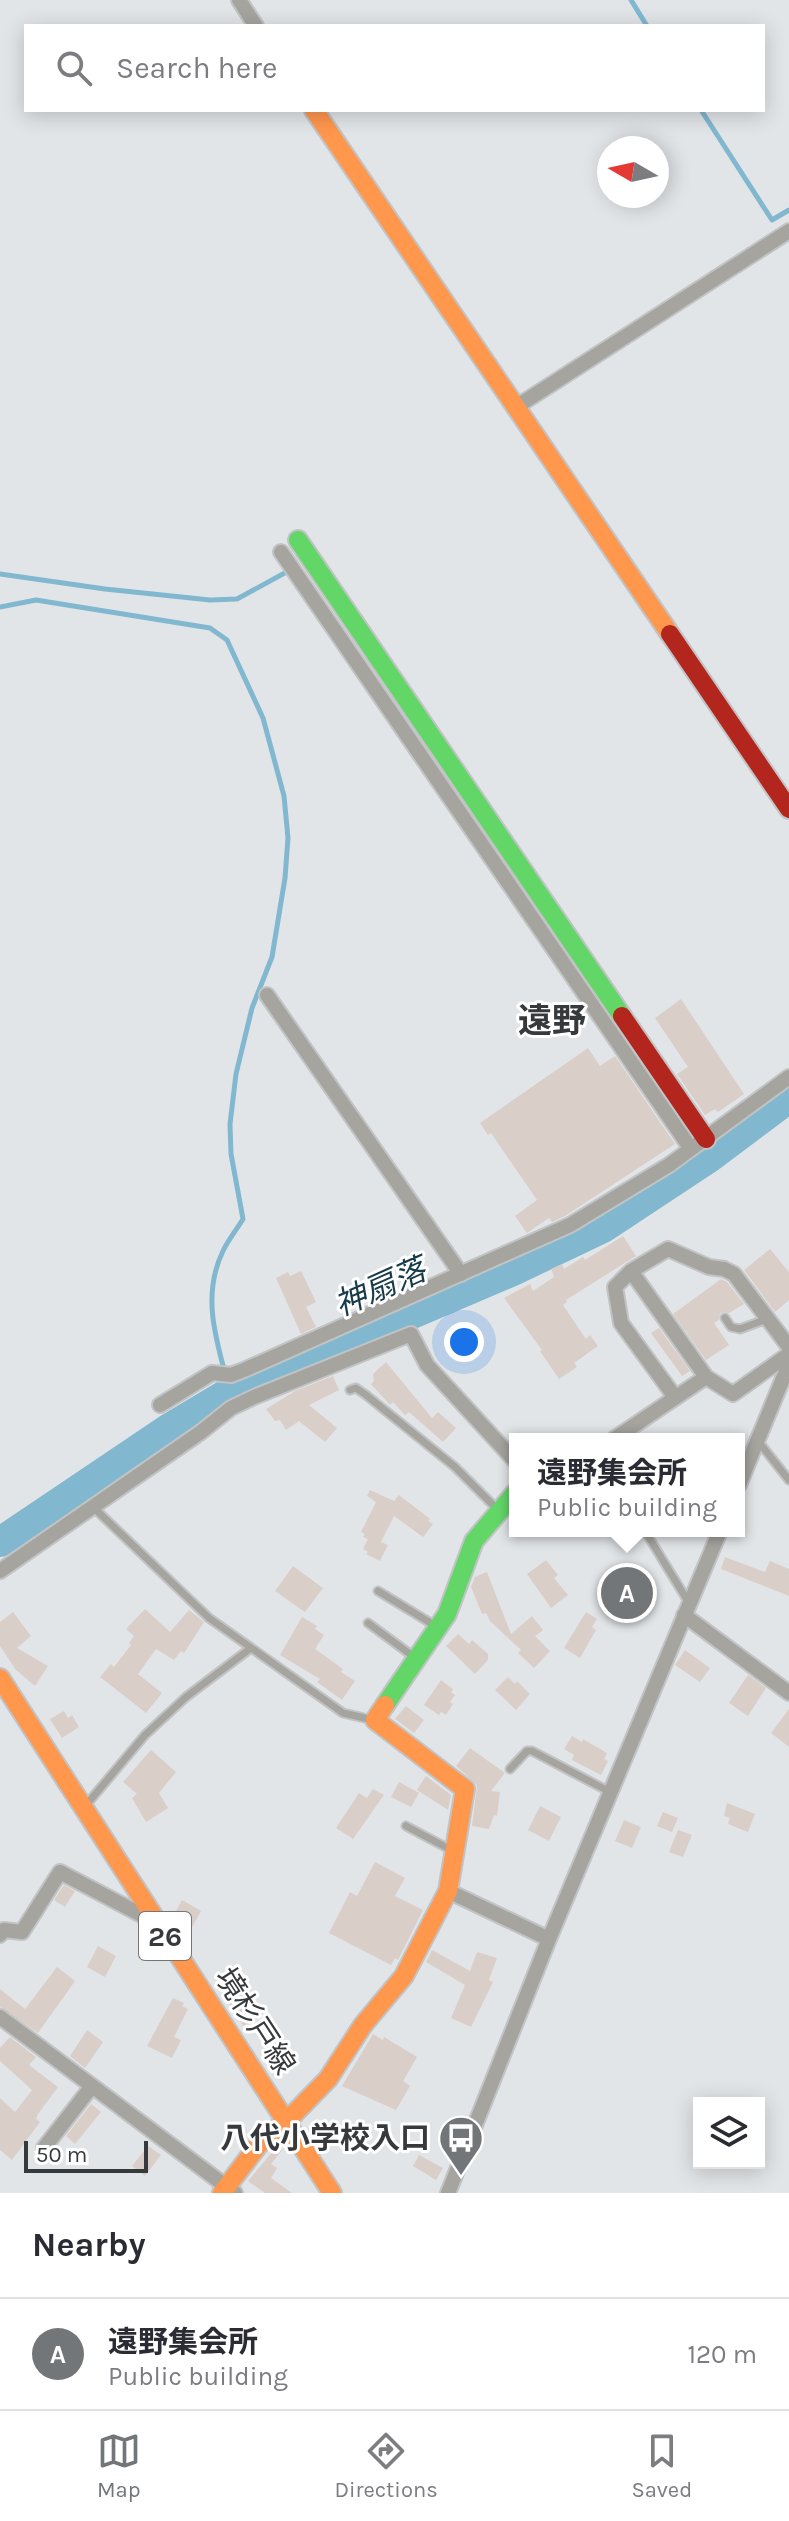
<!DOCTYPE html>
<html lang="en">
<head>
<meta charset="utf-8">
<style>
	:root { --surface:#fff; --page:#f2f2f3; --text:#2b2b33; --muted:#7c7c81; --line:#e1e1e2; --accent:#737679 }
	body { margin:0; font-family:Karla,"Noto Sans JP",sans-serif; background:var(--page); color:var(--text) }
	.controls { position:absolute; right:24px; bottom:24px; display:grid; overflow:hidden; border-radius:0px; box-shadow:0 4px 20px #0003 }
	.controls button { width:72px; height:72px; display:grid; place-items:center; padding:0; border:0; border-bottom:2px solid var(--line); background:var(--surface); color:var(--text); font:40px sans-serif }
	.compass { position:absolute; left:597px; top:136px; width:72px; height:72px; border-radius:50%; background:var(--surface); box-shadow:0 4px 20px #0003; rotate:279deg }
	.scale { position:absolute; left:24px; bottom:20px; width:124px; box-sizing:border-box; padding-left:8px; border:4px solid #373a3d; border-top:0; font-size:22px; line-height:28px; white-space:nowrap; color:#373a3d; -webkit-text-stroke:6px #fff; paint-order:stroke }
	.you { position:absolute; left:464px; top:1342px; width:28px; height:28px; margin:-20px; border:6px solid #fff; border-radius:50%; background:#1a73e8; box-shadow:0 0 0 12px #1a73e833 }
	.badge { display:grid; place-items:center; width:52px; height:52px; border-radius:50%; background:var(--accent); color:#fff; font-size:26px; font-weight:700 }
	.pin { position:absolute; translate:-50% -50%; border:4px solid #fff; box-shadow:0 2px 8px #0006 }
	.popup { position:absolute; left:509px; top:1433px; width:236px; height:104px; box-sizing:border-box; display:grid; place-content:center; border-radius:0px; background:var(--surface); filter:drop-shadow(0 2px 6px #0005); font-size:26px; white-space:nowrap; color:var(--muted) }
	.popup b { font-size:30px; color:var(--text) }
	.popup::after { content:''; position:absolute; left:50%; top:100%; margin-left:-16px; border:16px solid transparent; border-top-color:var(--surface) }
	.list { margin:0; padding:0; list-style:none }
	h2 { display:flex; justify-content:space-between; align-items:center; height:104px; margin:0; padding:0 32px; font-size:34px }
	h2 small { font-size:26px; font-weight:400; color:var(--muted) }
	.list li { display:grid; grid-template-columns:52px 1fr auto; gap:24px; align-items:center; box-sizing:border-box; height:112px; padding:0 32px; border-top:2px solid var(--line) }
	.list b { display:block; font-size:30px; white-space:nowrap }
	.list p { margin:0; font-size:26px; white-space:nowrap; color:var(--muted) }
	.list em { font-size:26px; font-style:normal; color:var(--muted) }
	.icon { flex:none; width:44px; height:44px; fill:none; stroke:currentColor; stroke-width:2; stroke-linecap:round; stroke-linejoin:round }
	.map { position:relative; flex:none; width:789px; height:2193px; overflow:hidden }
	.search { position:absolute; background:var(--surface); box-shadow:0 4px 20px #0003; left:24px; right:24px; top:24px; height:88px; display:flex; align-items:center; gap:20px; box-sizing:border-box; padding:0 28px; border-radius:0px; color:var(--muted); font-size:30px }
	.sheet { height:216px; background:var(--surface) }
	nav { display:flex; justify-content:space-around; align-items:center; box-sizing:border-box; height:112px; border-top:2px solid var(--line); background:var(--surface); font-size:22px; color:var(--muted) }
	nav a { display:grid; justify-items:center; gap:4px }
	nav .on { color:var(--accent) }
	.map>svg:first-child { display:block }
</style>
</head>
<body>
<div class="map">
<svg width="789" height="2193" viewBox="0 0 789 2193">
	<rect width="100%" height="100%" fill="#e2e5e8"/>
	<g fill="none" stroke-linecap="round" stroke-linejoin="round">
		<path stroke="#81b8d0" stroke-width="5" d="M631 0 647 26
			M701 110 772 220 789 210
			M0 574 105 589 210 600 237 599 292 569
			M0 607 36 600 210 628 227 640 263 718 284 796 288 838 285 878 272 957 252 1008 236 1074 230 1124 231 1154 243 1219C237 1229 228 1240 223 1251 200 1298 218 1345 230 1392
			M669 1105 689 1132
			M700 1146 709 1158"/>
		<path stroke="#81b8d0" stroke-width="30" d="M0 1542 168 1429 230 1392 513 1271 603 1228 709 1158 789 1098"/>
	</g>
	<path fill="#d9cec8" d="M681 999 744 1094 718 1112 715 1109 705 1115 677 1074 688 1067 655 1018Z
		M588 1048 600 1066 615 1056 675 1144 565 1216 552 1222 549 1218 527 1233 515 1216 537 1200 491 1133 488 1135 480 1123Z
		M623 1236 636 1256 566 1300 567 1302 563 1305 586 1339 590 1335 598 1346 574 1363 577 1367 559 1379 540 1351 542 1350 504 1298 530 1284 533 1291 554 1277 551 1269 562 1264 564 1269 583 1257 585 1260Z
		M770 1249 789 1272V1300L775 1312 744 1270Z
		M301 1271 316 1302 306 1307 316 1327 301 1334 276 1278 288 1272 290 1276Z
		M721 1279 727 1282 744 1304 729 1313 724 1312 720 1314 719 1320 714 1323 729 1345 706 1360 673 1314Z
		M659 1328 690 1371 682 1376 651 1333Z
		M386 1362 432 1418 438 1412 456 1428 443 1442 409 1412 405 1415 393 1402 390 1405 371 1384 374 1381 373 1374Z
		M333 1376 339 1390 309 1405 337 1428 325 1442 299 1421 286 1430 280 1420 275 1421 266 1409 295 1391Z
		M370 1490 394 1501 399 1495 430 1519 428 1521 433 1524 423 1537 394 1516 381 1542 388 1545 380 1561 366 1554 368 1552 363 1549 368 1539 363 1537 365 1534 361 1532 376 1502 367 1496Z
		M725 1557 765 1572 770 1561 789 1569V1596L721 1569Z
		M546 1560 558 1575 554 1578 568 1595 551 1608 527 1574Z
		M293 1566 323 1588 305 1612 275 1591Z
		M620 1571 645 1594 642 1597 646 1600 634 1612 608 1583Z
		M487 1572 511 1634 532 1616 543 1630 535 1636 550 1651 534 1668 518 1653 521 1650 490 1621 486 1613 482 1614 471 1587 475 1577Z
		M145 1609 170 1632 189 1610 204 1622 184 1653 181 1651 174 1660 156 1649 138 1674 162 1693 146 1713 100 1677 111 1664 114 1667 131 1645 129 1643 134 1636 126 1629Z
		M13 1612 31 1636 17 1648 48 1666 35 1686 16 1670 0 1646V1622Z
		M586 1612 597 1619 592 1627 596 1630 580 1658 564 1648Z
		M302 1617 317 1626 315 1629 324 1635 315 1649 343 1669 341 1672 355 1681 342 1700 317 1682 320 1679 280 1655Z
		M458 1634 469 1644 472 1640 488 1654V1660L475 1674 446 1646Z
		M685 1650 710 1668 700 1682 675 1665Z
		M748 1675 766 1688 748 1716 729 1703Z
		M508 1677 515 1684 517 1681 530 1694 516 1710 495 1690Z
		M441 1680 453 1689 451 1692 455 1695 450 1702 453 1704 446 1715 441 1712 439 1715 424 1705Z
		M406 1706 424 1720 414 1733 395 1719Z
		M789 1709V1747L771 1733Z
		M64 1711 68 1718 72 1715 79 1727 62 1738 50 1719Z
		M572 1736 582 1742 583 1739 607 1753 604 1759 608 1761 601 1775 572 1760 574 1755 564 1749Z
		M470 1748 505 1773 491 1791 500 1792 497 1816 494 1815 489 1829 472 1826 477 1785 456 1766Z
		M151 1750 176 1772 159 1793 168 1808 146 1822 132 1798 137 1794 123 1782Z
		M426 1776 451 1795 448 1810 417 1790Z
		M399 1782 419 1793 411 1807 391 1797Z
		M373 1789 384 1795 353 1839 336 1828 359 1793 367 1798Z
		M727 1803 755 1814 748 1832 728 1824 730 1818 724 1816Z
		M540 1806 561 1817 549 1841 528 1830Z
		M663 1812 678 1818 672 1832 657 1826Z
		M624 1820 641 1827 632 1848 615 1841Z
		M678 1830 692 1835 683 1857 669 1852Z
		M375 1862 405 1878 395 1896 423 1910 398 1960 395 1958 391 1965 329 1933 350 1892 357 1896Z
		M64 1885 75 1891 65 1907 54 1900Z
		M182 1900 201 1911 191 1929 172 1918Z
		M98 1946 116 1956 105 1977 87 1967Z
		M432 1950 470 1971 477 1952 497 1958 489 1980 493 1982 471 2027 451 2018 465 1985 426 1962Z
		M57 1967 75 1981 38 2033 0 2007V1989L25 2009Z
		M244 1990 257 2010 244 2027 229 2004 233 2001 231 1998Z
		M173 1998 184 2003 182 2006 188 2009 174 2037 181 2040 172 2058 147 2046Z
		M87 2030 103 2042 85 2068 70 2056Z
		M373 2034 383 2040 384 2037 417 2057 403 2081 410 2086 396 2110 342 2086Z
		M10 2037 36 2057 29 2065 58 2087 38 2114 36 2119 40 2122 12 2160 0 2150V2098L15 2112 32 2090 0 2061V2048Z
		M91 2104 101 2112 75 2144 66 2136Z
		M279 2144 282 2150 271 2164 277 2168 271 2178 292 2193H265L248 2181Z
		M148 2146 161 2155 145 2176 132 2166Z
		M419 2155 443 2168 436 2180 413 2166Z"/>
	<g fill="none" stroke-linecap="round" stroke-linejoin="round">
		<g stroke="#c1c3c5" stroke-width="11">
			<path id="lane" d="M725 1318 731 1327 740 1329 767 1319
				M350 1390 356 1388 366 1395 455 1467 498 1510
				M758 1441 789 1480
				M93 1507 209 1618 343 1713 373 1720
				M645 1531 689 1603
				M378 1591 434 1625
				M368 1623 414 1657
				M510 1769 527 1751H532L610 1792
				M87 1804 145 1735 186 1697 251 1648
				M406 1826 453 1851"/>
		</g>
		<g stroke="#c1c3c5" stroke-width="18">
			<path id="street" d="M239 0 256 26
				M516 407 789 231
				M281 552 691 1149
				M267 995 461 1274
				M631 1271 706 1377
				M675 1397 621 1323 615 1287 631 1271 668 1249 709 1267 724 1269 734 1274 789 1347
				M160 1405 212 1373 231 1375 244 1370 570 1225 669 1165 789 1077
				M614 1439 706 1377 733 1394 789 1354
				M739 1485 789 1364
				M0 1571 201 1432 231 1408 254 1397 411 1334 427 1365 515 1461
				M684 1615 789 1693
				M448 1891 549 1939
				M0 1935 4 1930 22 1932 60 1872 153 1921
				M0 2017 235 2193
				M44 2148 92 2086
				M448 2193 549 1939 720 1531"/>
		</g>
		<g stroke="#c1c3c5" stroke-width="22">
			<path id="fast" d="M298 540 622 1016
				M385 1705 447 1614 474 1541 515 1493"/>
		</g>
		<g stroke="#c1c3c5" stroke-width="22">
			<path id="slow" d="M314 110 670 634
				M0 1678 332 2193
				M222 2193 263 2139 287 2121 328 2079 363 2025 404 1976 448 1891 465 1789 375 1720 385 1705"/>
		</g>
		<g stroke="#c1c3c5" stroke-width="22">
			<path id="jam" d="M670 634 789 809
				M622 1016 706 1139"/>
		</g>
		<use href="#lane" stroke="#a6a49f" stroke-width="7"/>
		<use href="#street" stroke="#a6a49f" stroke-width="14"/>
		<use href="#fast" stroke="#63d668" stroke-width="18"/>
		<use href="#slow" stroke="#ff974d" stroke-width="18"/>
		<use href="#jam" stroke="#b3261e" stroke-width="18"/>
	</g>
	<defs>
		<g id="bus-pin" transform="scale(2.3)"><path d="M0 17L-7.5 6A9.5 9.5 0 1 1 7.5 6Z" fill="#737679" stroke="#fff"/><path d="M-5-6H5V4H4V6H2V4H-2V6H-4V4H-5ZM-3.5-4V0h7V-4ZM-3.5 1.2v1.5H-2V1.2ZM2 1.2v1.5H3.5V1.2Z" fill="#fff"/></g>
	</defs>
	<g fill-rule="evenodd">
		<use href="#bus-pin" x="461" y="2138"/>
	</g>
	<g text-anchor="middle" stroke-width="6" stroke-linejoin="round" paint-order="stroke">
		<rect fill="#fff" stroke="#737577" stroke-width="2" x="139" y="1912" width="52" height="48" rx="6"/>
		<g font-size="28" font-weight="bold" fill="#373a3d">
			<text x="165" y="1946">26</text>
		</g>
		<g font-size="30" fill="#373a3d" stroke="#fff">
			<text transform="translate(255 2021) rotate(57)" y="10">境杉戸線</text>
		</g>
		<g font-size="30" font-weight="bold" fill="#373a3d" stroke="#fff" text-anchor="end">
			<text x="430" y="2148">八代小学校入口</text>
		</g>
		<g font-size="32" font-style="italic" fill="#173b4a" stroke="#fff">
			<text transform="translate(380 1287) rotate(-24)" y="11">神扇落</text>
		</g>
		<g font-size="34" font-weight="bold" fill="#373a3d" stroke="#fff">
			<text x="552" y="1032">遠野</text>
		</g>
	</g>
</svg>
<div class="controls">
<button><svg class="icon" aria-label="layers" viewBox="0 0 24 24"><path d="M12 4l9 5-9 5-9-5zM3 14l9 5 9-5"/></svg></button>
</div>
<svg class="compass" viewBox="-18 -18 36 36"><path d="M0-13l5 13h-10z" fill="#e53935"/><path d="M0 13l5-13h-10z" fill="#7c7c81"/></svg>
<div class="scale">50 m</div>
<div class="you"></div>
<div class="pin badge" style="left:627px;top:1593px">A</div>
<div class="popup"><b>遠野集会所</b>Public building</div>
<div class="search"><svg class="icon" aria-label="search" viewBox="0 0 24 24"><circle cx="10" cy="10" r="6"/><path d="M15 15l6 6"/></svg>Search here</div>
</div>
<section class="sheet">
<h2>Nearby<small></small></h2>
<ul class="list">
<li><span class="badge">A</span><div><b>遠野集会所</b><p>Public building</p></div><em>120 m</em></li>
</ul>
</section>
<nav>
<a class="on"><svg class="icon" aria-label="map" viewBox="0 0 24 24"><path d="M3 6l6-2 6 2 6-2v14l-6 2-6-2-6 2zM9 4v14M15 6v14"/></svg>Map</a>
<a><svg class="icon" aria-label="directions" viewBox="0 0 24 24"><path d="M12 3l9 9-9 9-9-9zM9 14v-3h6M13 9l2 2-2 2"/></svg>Directions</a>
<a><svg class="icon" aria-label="saved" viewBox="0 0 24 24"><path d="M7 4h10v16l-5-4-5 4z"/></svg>Saved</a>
</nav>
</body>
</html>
